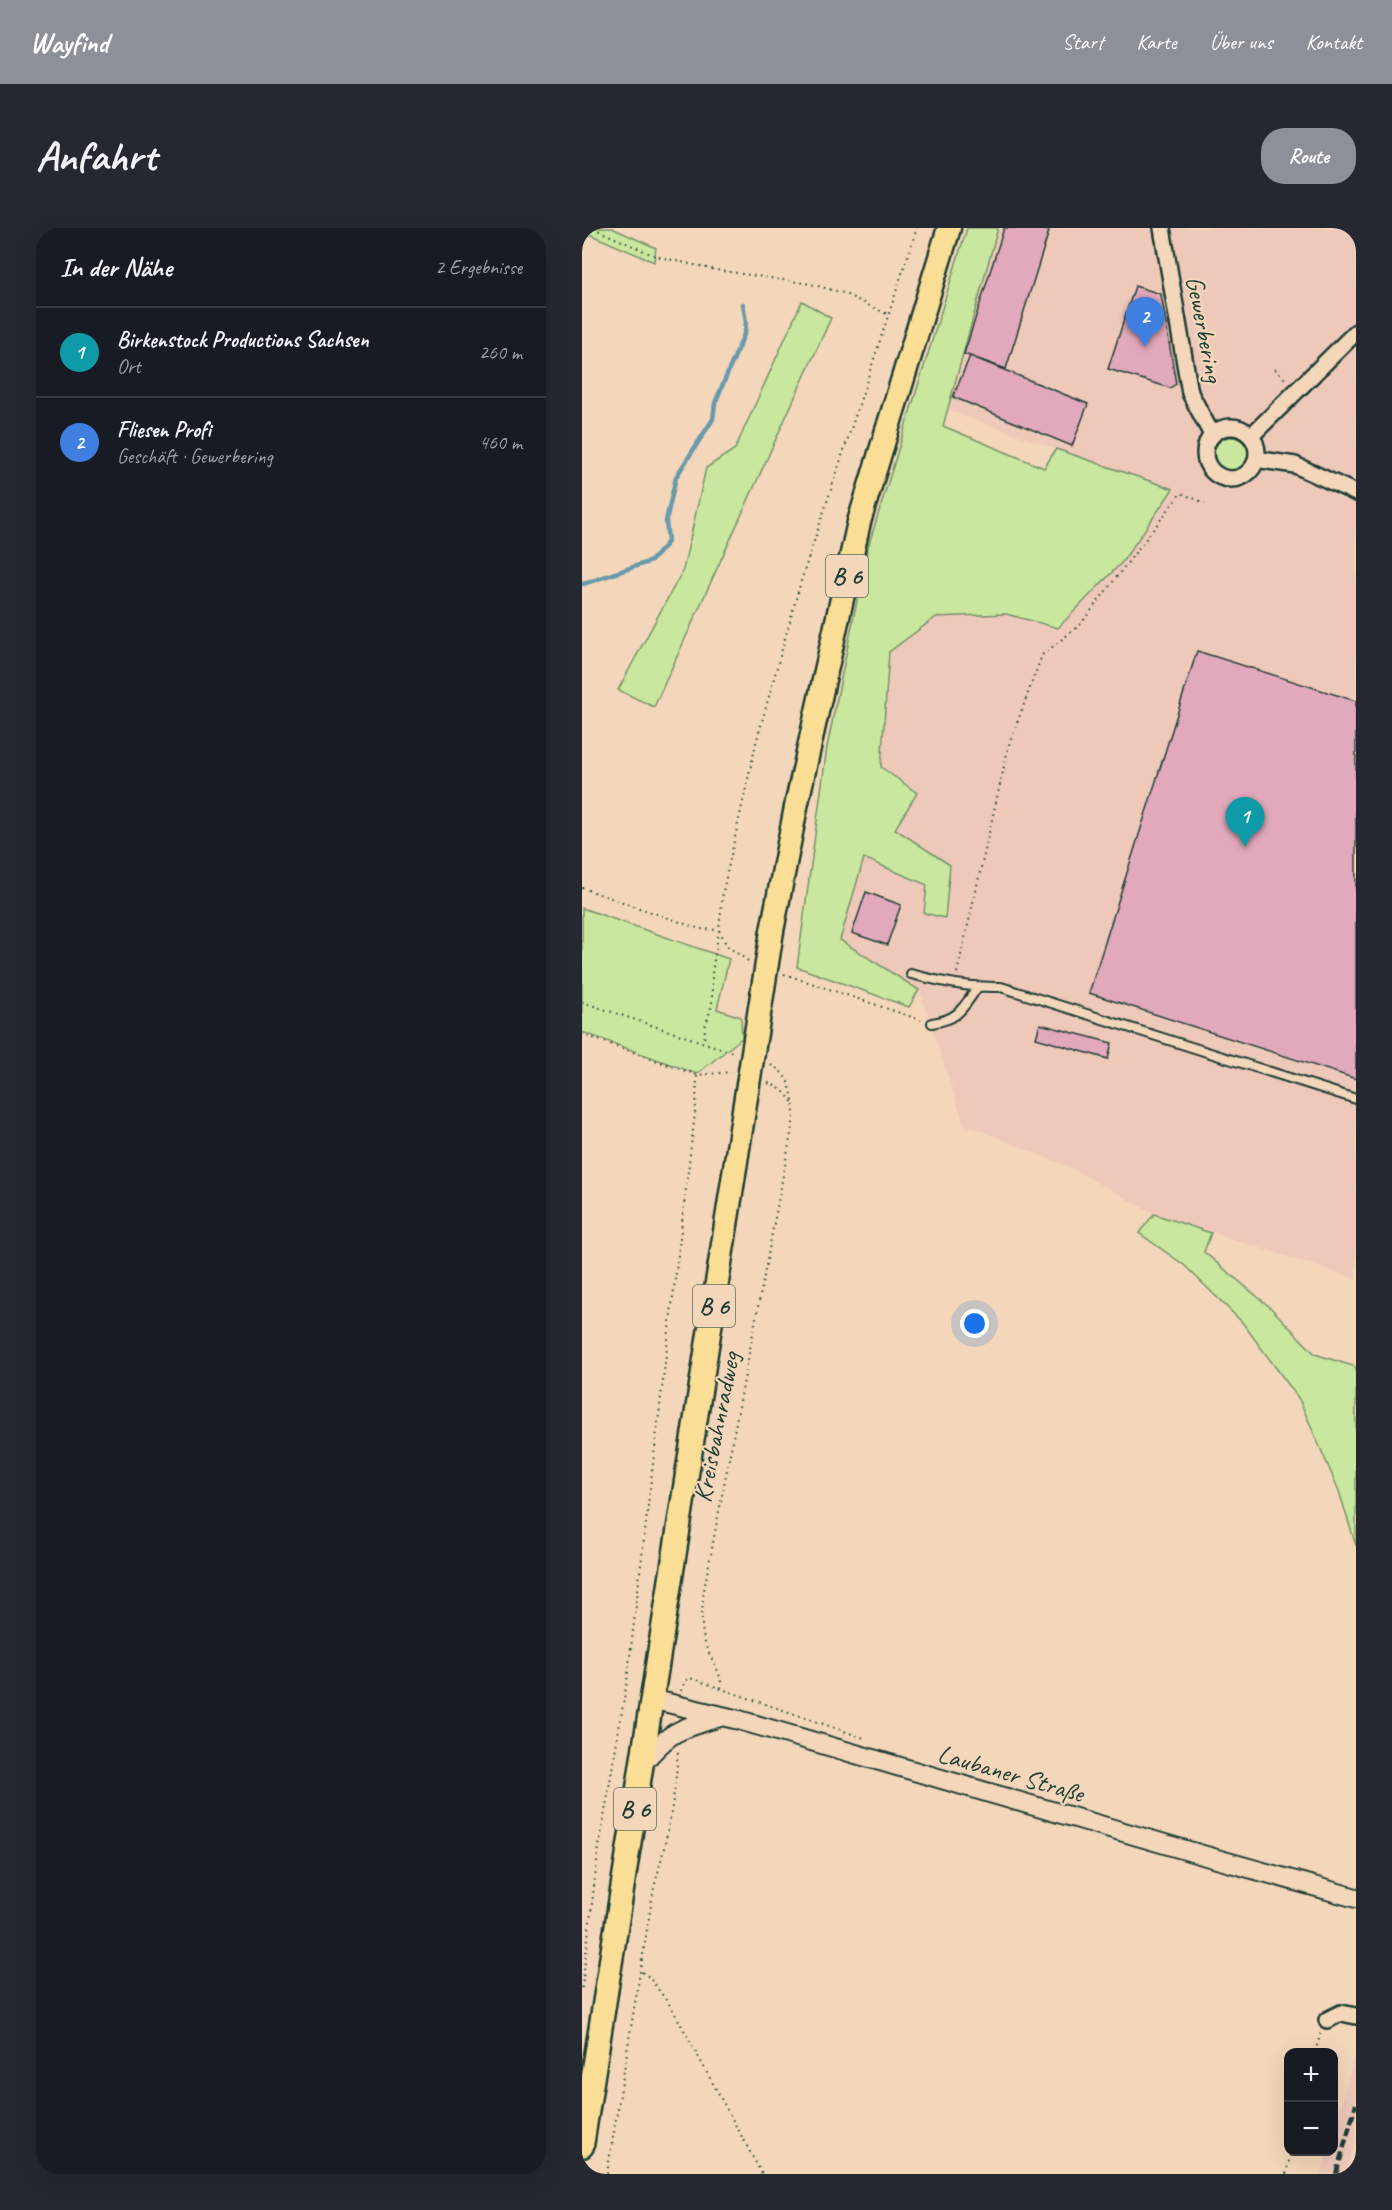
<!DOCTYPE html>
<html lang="de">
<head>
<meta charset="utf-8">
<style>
	:root { --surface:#171b24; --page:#242831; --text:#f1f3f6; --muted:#9ea1a6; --line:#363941; --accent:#8c9099 }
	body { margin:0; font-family:Caveat,sans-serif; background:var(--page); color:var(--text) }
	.controls { position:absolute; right:18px; bottom:18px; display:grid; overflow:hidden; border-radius:12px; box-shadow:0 6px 24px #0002 }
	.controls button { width:54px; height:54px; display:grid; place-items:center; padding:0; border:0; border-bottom:2px solid var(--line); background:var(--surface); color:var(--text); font:30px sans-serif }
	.you { position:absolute; left:393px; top:1096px; width:21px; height:21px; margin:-15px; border:4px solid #fff; border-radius:50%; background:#1a73e8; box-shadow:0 0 0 9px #1a73e833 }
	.badge { display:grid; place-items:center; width:39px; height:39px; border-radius:50%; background:var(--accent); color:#fff; font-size:20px; font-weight:700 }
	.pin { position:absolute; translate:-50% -50px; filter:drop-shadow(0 2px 3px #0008) }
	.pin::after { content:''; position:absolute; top:32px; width:21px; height:18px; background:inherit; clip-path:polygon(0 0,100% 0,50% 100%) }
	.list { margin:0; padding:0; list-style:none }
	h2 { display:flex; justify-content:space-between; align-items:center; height:78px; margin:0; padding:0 24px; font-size:26px }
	h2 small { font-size:20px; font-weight:400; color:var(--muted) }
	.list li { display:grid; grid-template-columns:39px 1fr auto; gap:18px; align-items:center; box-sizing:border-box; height:90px; padding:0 24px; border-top:2px solid var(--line) }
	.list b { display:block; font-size:22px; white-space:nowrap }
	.list p { margin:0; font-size:20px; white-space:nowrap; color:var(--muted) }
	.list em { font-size:20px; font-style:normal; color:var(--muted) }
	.map { position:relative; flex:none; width:774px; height:1946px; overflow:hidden; border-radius:24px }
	header { display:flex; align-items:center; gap:36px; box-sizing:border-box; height:84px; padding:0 30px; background:var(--accent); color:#fff }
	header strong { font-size:28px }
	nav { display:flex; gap:33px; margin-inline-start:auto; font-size:21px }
	.intro { display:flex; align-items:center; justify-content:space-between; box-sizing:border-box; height:144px; padding:0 36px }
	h1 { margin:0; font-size:42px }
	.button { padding:15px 27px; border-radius:24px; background:var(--accent); color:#fff; font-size:21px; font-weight:700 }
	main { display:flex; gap:36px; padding:0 36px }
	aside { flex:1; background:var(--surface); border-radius:24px; box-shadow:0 6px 24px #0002 }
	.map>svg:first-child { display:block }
</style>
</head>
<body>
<header>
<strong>Wayfind</strong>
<nav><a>Start</a><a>Karte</a><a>Über uns</a><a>Kontakt</a></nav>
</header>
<div class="intro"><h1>Anfahrt</h1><a class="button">Route</a></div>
<main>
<aside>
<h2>In der Nähe<small>2 Ergebnisse</small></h2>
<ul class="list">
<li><span class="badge" style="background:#0f9aa8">1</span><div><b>Birkenstock Productions Sachsen</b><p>Ort</p></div><em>260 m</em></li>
<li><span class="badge" style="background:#3f7fe0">2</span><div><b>Fliesen Profi</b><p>Geschäft · Gewerbering</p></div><em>460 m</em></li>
</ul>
</aside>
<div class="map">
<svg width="774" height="1946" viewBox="0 0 774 1946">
	<rect width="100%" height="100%" fill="#f4d7ba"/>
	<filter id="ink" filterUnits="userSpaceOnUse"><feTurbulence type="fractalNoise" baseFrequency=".0167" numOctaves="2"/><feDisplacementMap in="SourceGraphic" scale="12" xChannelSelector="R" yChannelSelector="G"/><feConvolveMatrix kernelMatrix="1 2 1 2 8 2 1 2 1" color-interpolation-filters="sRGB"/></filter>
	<g filter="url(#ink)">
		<path fill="#eec9ba" d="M416 0H774V1051L572 986 487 939 382 896 337 762 257 712 282 630 346 657 342 685 363 690 368 637 313 601 299 539 307 424 354 389 424 386 476 400 590 262 365 182Z
			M774 1823V1912L764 1946H739L745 1924H752V1902Z"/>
		<path fill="#c9e79f" stroke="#74926a" stroke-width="1.5" d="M0 0H30L74 20 72 34 0 3Z
			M385 0H416L361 198 462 240 474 221 591 261 541 333 476 400 424 386 354 389 307 424 299 539 335 565 313 601 368 637 363 690 342 685 345 657 282 630 258 712 337 762 327 779 215 739 245 519 286 319Z
			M220 73 249 90 72 479 36 462 101 342 124 240 153 221Z
			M632 226a17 17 0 1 1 34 0a17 17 0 1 1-34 0Z
			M0 680 147 731 135 781 159 789 160 810 115 846 0 804Z
			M572 986 629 1005 622 1024 689 1080 733 1126 774 1139V1318L757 1263 717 1171 660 1094 602 1037 557 1005Z"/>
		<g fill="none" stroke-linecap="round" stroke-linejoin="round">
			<path stroke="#6a99ac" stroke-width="4.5" d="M1 356 69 333 86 314 84 293 94 249 131 191 133 175 163 104 164 94 161 76"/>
		</g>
		<path fill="#e1a9bb" stroke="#1f3d34" stroke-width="1.5" d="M422 0H456L467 3 424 141 382 126Z
			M553 58 579 66 594 156 588 160 526 141Z
			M388 128 506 176 490 218 371 169Z
			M615 423 774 473V851L507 765Z
			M284 664 319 677 305 717 270 705Z
			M458 796 530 815 526 831 454 810Z"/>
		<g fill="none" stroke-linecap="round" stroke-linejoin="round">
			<g stroke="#1f3d34" stroke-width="12">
				<path id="service" d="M329 746C360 754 387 760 419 759L774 871
					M350 795C377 791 380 781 395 760"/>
			</g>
			<g stroke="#1f3d34" stroke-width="20">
				<path id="minor" d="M580 0 608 165 630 207
					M623 225a26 26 0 1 1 52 0a26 26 0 1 1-52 0Z
					M669 208 774 104
					M674 231 713 237 774 265
					M745 1792 759 1785 774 1788"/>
			</g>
			<g stroke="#1f3d34" stroke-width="22">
				<path id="tertiary" d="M69 1471 157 1492 624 1628 774 1670
					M60 1536C88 1503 97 1501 138 1489"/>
			</g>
			<g stroke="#1f3d34" stroke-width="27">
				<path id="primary" d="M190 703 215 574 277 294 367 0
					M0 1918C54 1573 110 1228 162 882"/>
			</g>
			<path stroke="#1f3d34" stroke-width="2" stroke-dasharray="1.5 4.5" stroke-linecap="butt" d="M11 0 73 28 134 42 229 56 261 65 305 86
				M693 141 704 152
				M0 660 118 701 137 702 130 745V777L123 799 122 814
				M166 733 145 718 137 702 141 663 174 515 219 353 335 0
				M375 745 427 517 460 427 498 397 599 265 623 275
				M202 746 339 792
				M0 774 153 825
				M0 806 115 847 149 844
				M186 855C198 859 204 865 211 875
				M139 1460C141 1445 127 1430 123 1415 118 1398 120 1380 122 1362L212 890C212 869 209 844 186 836
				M99 1463 103 1453 108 1450 282 1510
				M60 1744 67 1749 90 1780 180 1946
				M0 1760 16 1625 45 1453 114 877 115 847
				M733 1824 739 1804
				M25 1946 72 1659C85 1614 93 1570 96 1523
				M704 1946 709 1924"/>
			<use href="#service" stroke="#f4d7ba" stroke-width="8"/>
			<use href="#minor" stroke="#f4d7ba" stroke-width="15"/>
			<use href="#tertiary" stroke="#f4d7ba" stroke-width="18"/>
			<use href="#primary" stroke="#fbde96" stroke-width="22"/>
			<path stroke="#1f3d34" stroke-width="4.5" stroke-dasharray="9 4.5" stroke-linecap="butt" d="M754 1946 774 1876"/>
			<g stroke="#1f3d34" stroke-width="27" stroke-linecap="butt">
				<path id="primary-bridge" d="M162 882 190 703"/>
			</g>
			<use href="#primary-bridge" stroke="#fbde96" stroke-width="22"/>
		</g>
	</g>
	<g text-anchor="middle" stroke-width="4.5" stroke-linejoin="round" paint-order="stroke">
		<g fill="#f4d7ba" stroke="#5f6b5c" stroke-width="1.5">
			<rect x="244" y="327" width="42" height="42" rx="4.5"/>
			<rect x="111" y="1057" width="42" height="42" rx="4.5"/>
			<rect x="32" y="1560" width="42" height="42" rx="4.5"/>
		</g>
		<g font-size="24" font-weight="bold" fill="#1f3d34">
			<text x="265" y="356">B 6</text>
			<text x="132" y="1086">B 6</text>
			<text x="53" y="1589">B 6</text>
		</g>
		<g font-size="26" fill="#1f3d34" stroke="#f4d7ba">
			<text transform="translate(623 101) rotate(79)" y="9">Gewerbering</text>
			<text transform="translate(134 1199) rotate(-79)" y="9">Kreisbahnradweg</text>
			<text transform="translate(429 1545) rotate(16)" y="9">Laubaner Straße</text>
		</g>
	</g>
</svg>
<div class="controls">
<button>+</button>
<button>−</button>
</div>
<div class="you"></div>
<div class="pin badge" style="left:663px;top:619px;background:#0f9aa8">1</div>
<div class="pin badge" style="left:563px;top:119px;background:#3f7fe0">2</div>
</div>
</main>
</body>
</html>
